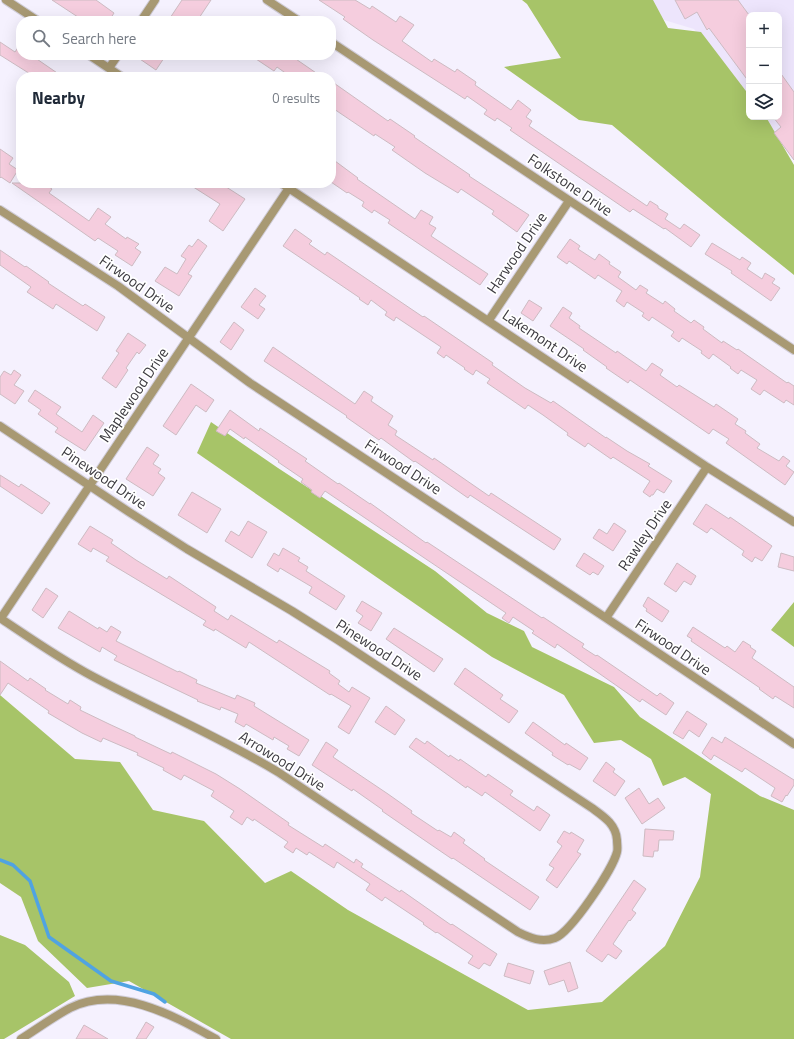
<!DOCTYPE html>
<html lang="en">
<head>
<meta charset="utf-8">
<style>
	:root { --surface:#fff; --page:#f2f2f3; --text:#1f2937; --muted:#747a83; --line:#e0e1e3 }
	body { margin:0; font-family:"Titillium Web",sans-serif; background:var(--page); color:var(--text) }
	.controls { position:absolute; right:12px; top:12px; display:grid; overflow:hidden; border-radius:8px; box-shadow:0 4px 16px #0002 }
	.controls button { width:36px; height:36px; display:grid; place-items:center; padding:0; border:0; border-bottom:1px solid var(--line); background:var(--surface); color:var(--text); font:20px sans-serif }
	.list { margin:0; padding:0; list-style:none }
	h2 { display:flex; justify-content:space-between; align-items:center; height:52px; margin:0; padding:0 16px; font-size:17px }
	h2 small { font-size:13px; font-weight:400; color:var(--muted) }
	.icon { flex:none; width:22px; height:22px; fill:none; stroke:currentColor; stroke-width:2; stroke-linecap:round; stroke-linejoin:round }
	.map { position:relative; flex:none; width:794px; height:1039px; overflow:hidden }
	.search { position:absolute; background:var(--surface); box-shadow:0 4px 16px #0002; left:16px; top:16px; width:320px; height:44px; display:flex; align-items:center; gap:10px; box-sizing:border-box; padding:0 14px; border-radius:16px; color:var(--muted); font-size:15px }
	.panel { position:absolute; background:var(--surface); box-shadow:0 4px 16px #0002; left:16px; top:72px; width:320px; height:116px; border-radius:16px }
	.map>svg:first-child { display:block }
</style>
</head>
<body>
<div class="map">
<svg width="794" height="1039" viewBox="0 0 794 1039">
	<rect width="100%" height="100%" fill="#f5f1fe"/>
	<path fill="#ede5fc" d="M652 0H794V160L761 117H779V15H749V101L694 29 664 20Z"/>
	<path fill="#a7c468" d="M522 0H653L668 28 701 32 749 95V117H766L794 165V275L723 218 612 125 579 120 504 67 561 58 527 4Z
		M211 422 278 468 435 571 487 613 524 631 532 647 614 687 640 717 760 796 794 810V1039H231L129 981 87 988 38 941 21 897 0 883V695L75 759 120 762 153 810 204 821 265 883 291 871 348 910 528 1010 602 1002 665 946 700 877 711 794 685 777 663 786 651 759 621 740 594 743 564 695 492 657 197 453Z
		M794 602V647L771 630Z
		M0 935 25 945 69 982 75 996 4 1039H0Z"/>
	<g fill="none" stroke-linecap="round" stroke-linejoin="round">
		<path stroke="#50a3e2" stroke-width="3.5" d="M0 860 13 865 30 881 49 937 111 981 154 994 165 1002"/>
	</g>
	<path fill="#f5cdde" stroke="#cdbbc2" d="M52 0H96L114 13 109 21H84Z
		M182 0H211L197 21H168Z
		M319 0H355L370 9 372 6 396 22 400 16 414 25 402 41 432 62 434 59 455 72 457 69 476 82 475 85 511 110 518 100 531 110 526 117 532 121 529 126 647 206 650 201 658 206V208L668 214 665 219 680 229 684 224 700 235 691 247 665 228 664 229 633 209 630 212 510 130 512 128 497 118 495 121 484 114 487 110 467 96 465 99 373 40 343 19 345 17Z
		M675 0H738L749 15V82L709 28 707 30 697 12 685 19Z
		M0 42 15 52 21 43V55H31L63 77H35L0 55Z
		M134 55H166L156 70Z
		M250 55H290L322 77H291L277 67 274 71Z
		M779 71 794 92V160L774 133 781 127 773 117H779Z
		M331 81 388 121 390 119 415 136 414 137 470 175 469 176 529 215 517 232 492 214 494 211 461 189 458 193 425 173 392 150 395 147 375 134 374 136 331 107Z
		M0 149 13 158 9 164 18 170 10 183 1 177 0 178Z
		M331 158 358 178 357 179 415 219 421 210 433 217 429 224 436 228 431 236 488 274 480 285 388 223 390 220 374 210 372 213 362 206 364 202 348 192 347 193 331 182Z
		M12 183H44L52 189 49 193 89 221 98 208 111 217 105 224 126 239 127 237 139 244 135 248 141 252 132 266 115 255 118 251 98 238 95 241Z
		M187 183H220L245 199 223 231 209 221 220 204Z
		M295 229 312 241 309 244 325 255 327 252 423 317 424 316 493 363 492 365 525 388 551 403 553 401 606 438V437L627 451 650 464 648 466 672 481 664 493 657 489 653 495H651L650 497 643 492 650 481 613 457 611 459 588 443 585 447 567 435 568 433 543 415 528 405 525 409 487 383 490 379 476 370 473 375 464 369 465 368 446 355 444 358 437 353 441 347 396 317 394 321 385 315 387 312 371 300 368 305 359 299 360 298 283 246Z
		M198 239 207 246 188 274 192 276 179 296 155 281 165 267 177 274 186 259 181 256 189 245 192 247Z
		M570 239 580 246 578 249 595 260 599 254 610 262 609 264 621 272 618 277 636 290 640 285 648 290 646 293 663 304 665 301 675 309 674 311 691 323 694 320 704 327 703 329 722 343 723 341 737 350 738 349 787 383 788 382 794 386V405L786 400 784 403 764 390 760 395 751 389 757 380 741 370 738 374 730 368 731 367 713 354 709 359 701 353 702 351 682 338 679 342 671 336 674 332 673 331 652 317 649 321 642 316 644 313 627 302 624 307 616 301 622 291 598 275 595 279 569 261 567 264 557 257Z
		M712 243 740 260 742 257 751 263 747 269 762 279 765 273 775 279 772 283 780 288 771 301 731 273 732 271 705 254Z
		M0 250 25 267 26 266 49 282 48 283 83 306 85 304 105 317 97 331 56 304 53 309 27 292 31 287 0 265Z
		M255 288 266 296 259 305 265 309 258 319 241 307Z
		M529 300 542 308 533 321 521 313Z
		M563 307 572 313 569 318 580 326 579 328 616 353 617 351 646 371 652 363 663 370 660 375 677 387 679 385 714 407 716 404 738 419 735 424 746 431 745 433 760 444 757 448 779 461 783 456 790 461 786 466 794 472 785 485 726 443 729 439 713 429 709 434 630 380 628 383 606 368 607 367 583 350 584 349 550 326Z
		M234 322 244 330 231 350 220 342Z
		M128 333 146 345 139 354 137 352 126 368 128 370 116 388 102 378 119 353 116 351Z
		M273 347 355 404 364 391 373 397 371 401 393 416 388 425 397 431 395 435 433 460 434 458 489 496 491 493 561 539 554 550 470 495 468 498 415 461 414 462 381 438 379 440 346 417 347 416 264 361Z
		M14 370 21 375 14 385 24 391 15 404 0 394V377L4 371 11 375Z
		M191 384 214 400 206 412 196 405 176 435 163 426Z
		M35 390 61 407 56 414 82 432 93 415 104 423 85 451 55 432 58 428 38 414 41 410 28 401Z
		M230 410 259 431 260 428 307 459 305 461 338 484 339 483 370 504V503L426 543 427 542 542 618 543 617 573 637 584 644 582 647 596 656 597 655 657 696 660 693 674 703 666 715 642 699 640 702 557 644 555 648 532 633 534 631 513 617 509 623 502 618 506 613 325 491 320 498 311 492 312 490 301 482 303 479 278 462 279 461 245 437 244 439 230 429 225 436 216 431Z
		M147 447 159 455 153 464 161 469 158 473 165 478 153 496 126 479Z
		M0 475 19 487 21 484 50 503 42 514 0 486Z
		M192 492 221 509 207 533 178 515Z
		M706 504 729 519 730 517 772 546 762 561 755 557 752 562 742 555 744 551 711 528 707 533 693 524Z
		M248 521 267 532 252 558 225 541 231 531 239 536Z
		M614 523 626 531 613 551 593 538 599 529 607 534Z
		M90 526 113 540 111 543 136 560 167 579 169 576 216 607 214 611 228 620 231 615 277 643 279 640 330 671 329 673 340 681 338 684 349 692 352 687 370 698 349 734 338 727 351 706 331 694 330 695 249 642 246 648 215 629 214 631 203 625 206 621 106 561 109 557 93 548 91 552 78 544Z
		M283 548 300 558 298 561 308 567 306 571 345 596 336 610 309 593 312 587 280 568 278 572 267 565 274 553 279 556Z
		M584 553 604 566 598 575 593 572 590 575 576 566Z
		M781 553 794 557V571L778 567Z
		M677 563 696 576 691 585 684 581 676 592 664 584Z
		M46 588 58 596 43 618 32 610Z
		M648 597 669 611 662 622 646 611 647 609 643 606Z
		M362 601 382 613 371 631 358 623 363 616 356 611Z
		M69 611 98 629 99 627 107 632 111 626 121 632 116 641 178 672 179 671 197 680 196 683 235 699 237 695 255 703 254 706 309 740 299 756 287 749 289 746 274 737 273 740 246 724 244 727 235 722 238 714 221 707 220 710 197 701 198 700 114 660 117 656 102 647 100 652 58 628Z
		M693 627 725 648 727 646 735 652 743 641 751 646 750 647 756 651 752 658 794 687V708L775 696 773 699 759 689 760 688 691 641 692 639 687 636Z
		M394 628 443 659 434 672 386 639Z
		M0 661 28 681 30 678 46 689 45 690 68 704 70 700 81 707 80 710 109 724 135 736V737L171 754 172 752 216 774 240 789 289 823 288 825 323 847 325 844 354 863 356 859 363 864 361 867 400 892 401 890 451 925 452 924 497 954 490 966 484 963 479 969 468 963 473 956 437 932 436 933 423 924 424 923 385 897 382 901 366 890 370 884 337 862 334 868 309 852 307 855 296 848 293 853 284 847 288 842 254 819 253 821 247 817 242 825 230 817 234 811 211 796 214 791 184 775 181 780 163 770 164 768 137 755 138 753 103 738 101 742 82 733 48 713 49 711 8 683 0 695Z
		M465 668 503 695 500 699 518 711 509 723 454 684Z
		M386 706 405 720 395 735 375 722Z
		M687 711 707 724 699 737 689 730 683 739 673 733Z
		M533 722 565 745 566 743 588 758 580 770 569 764 568 765 552 755 553 753 525 733Z
		M712 737 722 743 725 737 794 780V785L787 796 786 795 782 802 771 796 775 788 745 768 742 772 714 755 711 760 702 753Z
		M416 738 425 744 427 741 449 757 450 755 459 761 460 759 486 777 488 774 513 791 510 795 534 811 537 806 550 815 540 831 485 792 482 796 467 786 466 788 409 747Z
		M326 742 338 750 333 757 388 794 412 811 411 813 438 831 439 830 451 837 454 832 465 840 463 843 485 859 484 860 539 897 530 910 453 858 452 859 430 844 382 811 383 810 353 789 352 791 312 765Z
		M606 762 615 769 613 772 625 781 615 796 593 781Z
		M639 788 649 804 658 798 665 808 642 824 625 798Z
		M645 829 674 831 673 840H659L658 851H654L653 857 643 856Z
		M564 831 570 834 571 832 584 840 577 852 581 854 557 888 546 880 554 868 549 865 562 846 557 842Z
		M634 880 646 889 632 910 636 913 630 921 629 920 613 944 622 951 616 959 608 954 602 962 586 951Z
		M570 962 578 988 568 992 564 980 549 985 544 971Z
		M508 963 534 971 530 984 504 976Z
		M146 1022 154 1027 146 1039H136Z
		M84 1025 108 1039H76Z"/>
	<g fill="none" stroke-linecap="round" stroke-linejoin="round">
		<g stroke="#d0cdd8" stroke-width="10">
			<path id="minor" d="M6 0 38 21
				M267 0 299 21
				M141 21 155 0
				M331 42 794 350
				M89 55 122 77
				M109 68 118 55
				M281 183 707 467 794 522
				M0 210 118 286 250 383 606 618 794 744
				M489 320 569 201
				M0 426 129 512 187 549 292 611 338 640 592 808C603 816 616 824 617 840 617 844 618 849 617 852 613 869 571 932 555 938 542 943 530 938 518 932L278 772C218 736 154 709 92 676 60 659 30 638 0 618
				M1 618 289 188
				M606 618 707 467"/>
		</g>
		<g stroke="#d0cdd8" stroke-width="10">
			<path id="tertiary" d="M21 1039C37 1029 53 1017 70 1008 118 984 174 1016 216 1039"/>
		</g>
		<use href="#minor" stroke="#a89973" stroke-width="8"/>
		<use href="#tertiary" stroke="#a89973" stroke-width="8"/>
	</g>
	<g text-anchor="middle" stroke-width="3.5" stroke-linejoin="round" paint-order="stroke">
		<g font-size="15" fill="#3d3b41" stroke="#fff">
			<text transform="translate(570 185) rotate(34)" y="5">Folkstone Drive</text>
			<text transform="translate(517 253) rotate(-56)" y="5">Harwood Drive</text>
			<text transform="translate(137 284) rotate(35)" y="5">Firwood Drive</text>
			<text transform="translate(545 341) rotate(34)" y="5">Lakemont Drive</text>
			<text transform="translate(134 395) rotate(-56)" y="5">Maplewood Drive</text>
			<text transform="translate(403 467) rotate(33)" y="5">Firwood Drive</text>
			<text transform="translate(104 478) rotate(34)" y="5">Pinewood Drive</text>
			<text transform="translate(645 535) rotate(-56)" y="5">Rawley Drive</text>
			<text transform="translate(673 647) rotate(34)" y="5">Firwood Drive</text>
			<text transform="translate(379 650) rotate(33)" y="5">Pinewood Drive</text>
			<text transform="translate(282 761) rotate(32)" y="5">Arrowood Drive</text>
		</g>
	</g>
</svg>
<div class="controls">
<button>+</button>
<button>−</button>
<button><svg class="icon" aria-label="layers" viewBox="0 0 24 24"><path d="M12 4l9 5-9 5-9-5zM3 14l9 5 9-5"/></svg></button>
</div>
<div class="search"><svg class="icon" aria-label="search" viewBox="0 0 24 24"><circle cx="10" cy="10" r="6"/><path d="M15 15l6 6"/></svg>Search here</div>
<section class="panel">
<h2>Nearby<small>0 results</small></h2>
<ul class="list">
</ul>
</section>
</div>
</body>
</html>
